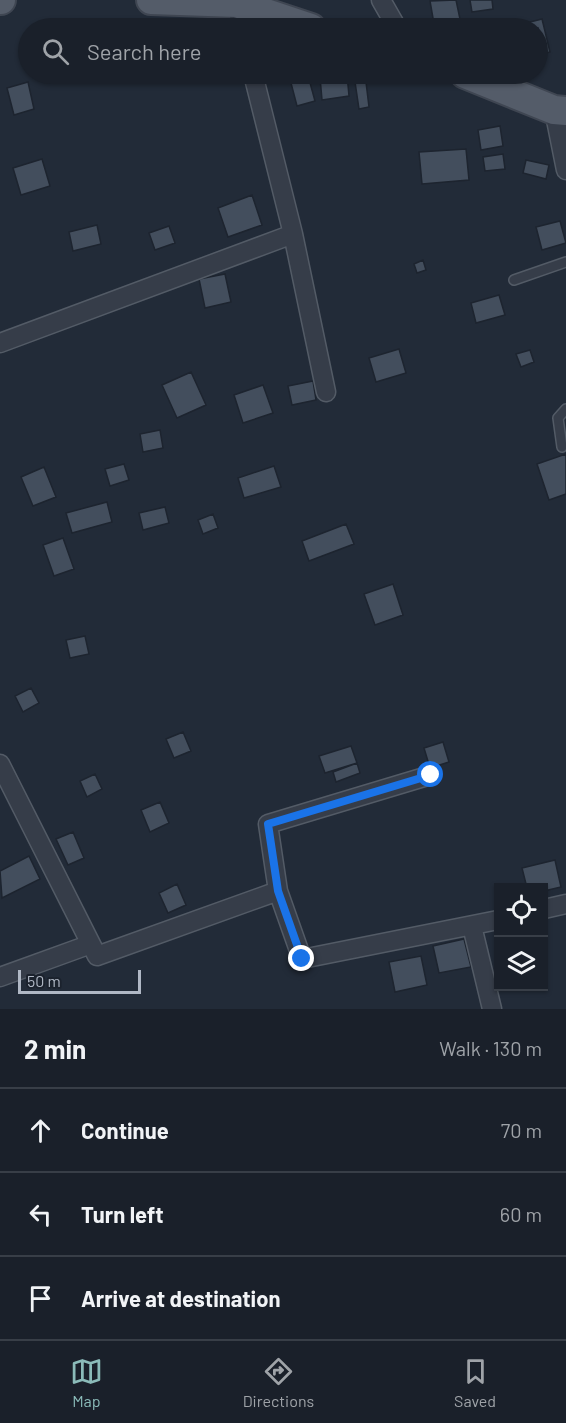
<!DOCTYPE html>
<html lang="en">
<head>
<meta charset="utf-8">
<style>
	:root { --surface:#1a202a; --page:#272d36; --text:#f1f3f6; --muted:#9fa3a8; --line:#383e47; --accent:#8bbbb9 }
	body { margin:0; font-family:Barlow,sans-serif; background:var(--page); color:var(--text) }
	.controls { position:absolute; right:18px; bottom:18px; display:grid; overflow:hidden; border-radius:0px; box-shadow:0 2px 4px #0004 }
	.controls button { width:54px; height:54px; display:grid; place-items:center; padding:0; border:0; border-bottom:2px solid var(--line); background:var(--surface); color:var(--text); font:30px sans-serif }
	.scale { position:absolute; left:18px; bottom:15px; width:123px; box-sizing:border-box; padding-left:6px; border:3px solid #b0b8c5; border-top:0; font-size:16px; line-height:21px; white-space:nowrap; color:#b0b8c5; -webkit-text-stroke:4px #1b222d; paint-order:stroke }
	.stop { position:absolute; width:18px; height:18px; margin:-14px; border:4px solid #1a73e8; border-radius:50%; background:#fff }
	.stop.end { background:#1a73e8; border-color:#fff; box-shadow:0 2px 6px #0008 }
	.list { margin:0; padding:0; list-style:none }
	h2 { display:flex; justify-content:space-between; align-items:center; height:78px; margin:0; padding:0 24px; font-size:26px }
	h2 small { font-size:20px; font-weight:400; color:var(--muted) }
	.list li { display:grid; grid-template-columns:39px 1fr auto; gap:18px; align-items:center; box-sizing:border-box; height:84px; padding:0 24px; border-top:2px solid var(--line) }
	.list b { display:block; font-size:22px; white-space:nowrap }
	.list em { font-size:20px; font-style:normal; color:var(--muted) }
	.icon { flex:none; width:33px; height:33px; fill:none; stroke:currentColor; stroke-width:2; stroke-linecap:round; stroke-linejoin:round }
	.map { position:relative; flex:none; width:566px; height:1009px; overflow:hidden }
	.search { position:absolute; background:var(--surface); box-shadow:0 2px 4px #0004; left:18px; right:18px; top:18px; height:66px; display:flex; align-items:center; gap:15px; box-sizing:border-box; padding:0 21px; border-radius:33px; color:var(--muted); font-size:22px }
	.sheet { height:330px; background:var(--surface) }
	nav { display:flex; justify-content:space-around; align-items:center; box-sizing:border-box; height:84px; border-top:2px solid var(--line); background:var(--surface); font-size:16px; color:var(--muted) }
	nav a { display:grid; justify-items:center; gap:3px }
	nav .on { color:var(--accent) }
	.map>svg:first-child { display:block }
</style>
</head>
<body>
<div class="map">
<svg width="566" height="1009" viewBox="0 0 566 1009">
	<rect width="100%" height="100%" fill="#222b38"/>
	<path fill="#434e5d" stroke="#1d242f" stroke-width="1.5" d="M456 0 460 19 434 24 430 1Z
		M470 0H492L493 9 472 12Z
		M542 19 550 52 538 55V28H518V25Z
		M347 74 349 96 322 100 320 77Z
		M365 74 369 107 359 109 354 75Z
		M309 79 315 101 297 106 291 83Z
		M28 82 34 109 14 115 7 88Z
		M500 126 503 146 481 150 478 130Z
		M466 149 469 180 422 184 419 152Z
		M503 154 505 169 485 171 483 157Z
		M42 159 50 186 21 195 13 168Z
		M526 160 549 165 546 179 523 173Z
		M252 195 262 225 228 237 218 208Z
		M560 221 566 243 542 250 536 227Z
		M97 225 101 244 73 251 69 232Z
		M169 226 175 243 155 250 149 233Z
		M423 260 426 270 417 273 414 264Z
		M225 274 231 302 205 308 199 279Z
		M499 295 505 315 476 323 471 303Z
		M399 349 406 373 376 382 369 358Z
		M530 350 534 362 521 367 516 354Z
		M191 372 206 405 177 418 162 385Z
		M313 381 316 400 292 405 288 386Z
		M263 385 273 413 243 423 234 395Z
		M160 430 163 448 143 452 140 434Z
		M566 454V494L549 500 537 464Z
		M124 464 129 480 110 486 105 469Z
		M274 466 281 487 244 498 238 478Z
		M44 467 56 497 33 506 21 477Z
		M107 502 112 522 72 533 66 513Z
		M165 507 169 523 143 530 139 513Z
		M213 514 218 528 203 534 198 520Z
		M346 524 354 544 309 561 302 541Z
		M63 538 74 569 54 576 43 545Z
		M393 584 403 615 375 625 364 594Z
		M85 636 89 654 70 658 66 640Z
		M31 688 39 703 23 712 15 696Z
		M183 732 191 751 174 758 166 739Z
		M443 742 449 762 430 768 424 748Z
		M351 746 357 763 325 773 319 756Z
		M357 763 360 773 336 782 333 772Z
		M95 774 102 789 87 797 80 781Z
		M160 802 169 823 150 832 141 810Z
		M73 832 84 858 68 865 56 839Z
		M29 856 40 879 2 898 0 871Z
		M555 860 561 887 544 891V888H527L522 868Z
		M177 884 186 905 168 913 159 893Z
		M464 939 471 967 439 973 433 946Z
		M421 956 427 985 395 992 389 962Z"/>
	<g fill="none" stroke-linecap="round" stroke-linejoin="round">
		<g stroke="#535b66" stroke-width="12">
			<path id="lane" d="M514 280 566 262
				M562 447 558 418 566 409"/>
		</g>
		<g stroke="#535b66" stroke-width="21">
			<path id="street" d="M381 0 397 28
				M236 3 242 28
				M554 110 566 170
				M293 234 326 392
				M0 343 293 234 253 74
				M0 764 97 956 278 891
				M431 775 268 824 278 891 302 959 498 920
				M544 909 566 904
				M472 926 492 1009
				M0 977 91 944"/>
		</g>
		<g stroke="#3f4652" stroke-width="32">
			<path id="primary" d="M0 0H1
				M151 0 236 3 311 28
				M465 74 554 110 566 111"/>
		</g>
		<use href="#lane" stroke="#363d49" stroke-width="9"/>
		<use href="#street" stroke="#363d49" stroke-width="18"/>
		<use href="#primary" stroke="#545c69" stroke-width="28"/>
	</g>
	<g fill="none" stroke-linecap="round" stroke-linejoin="round">
		<path stroke="#1a73e8" stroke-width="8" d="M302 959 278 891 268 824 431 775"/>
	</g>
</svg>
<div class="controls">
<button><svg class="icon" aria-label="locate" viewBox="0 0 24 24"><circle cx="12" cy="12" r="6"/><path d="M12 2v4M12 18v4M2 12h4M18 12h4"/></svg></button>
<button><svg class="icon" aria-label="layers" viewBox="0 0 24 24"><path d="M12 4l9 5-9 5-9-5zM3 14l9 5 9-5"/></svg></button>
</div>
<div class="scale">50 m</div>
<div class="stop" style="left:431px;top:775px"></div>
<div class="stop end" style="left:302px;top:959px"></div>
<div class="search"><svg class="icon" aria-label="search" viewBox="0 0 24 24"><circle cx="10" cy="10" r="6"/><path d="M15 15l6 6"/></svg>Search here</div>
</div>
<section class="sheet">
<h2>2 min<small>Walk · 130 m</small></h2>
<ul class="list">
<li><svg class="icon" aria-label="ahead" viewBox="0 0 24 24"><path d="M12 20V5M6 11l6-6 6 6"/></svg><div><b>Continue</b></div><em>70 m</em></li>
<li><svg class="icon" aria-label="left" viewBox="0 0 24 24"><path d="M17 20v-9H6M10 6l-5 5 5 5"/></svg><div><b>Turn left</b></div><em>60 m</em></li>
<li><svg class="icon" aria-label="arrive" viewBox="0 0 24 24"><path d="M6 21V4h12l-3 4 3 4H6"/></svg><div><b>Arrive at destination</b></div></li>
</ul>
</section>
<nav>
<a class="on"><svg class="icon" aria-label="map" viewBox="0 0 24 24"><path d="M3 6l6-2 6 2 6-2v14l-6 2-6-2-6 2zM9 4v14M15 6v14"/></svg>Map</a>
<a><svg class="icon" aria-label="directions" viewBox="0 0 24 24"><path d="M12 3l9 9-9 9-9-9zM9 14v-3h6M13 9l2 2-2 2"/></svg>Directions</a>
<a><svg class="icon" aria-label="saved" viewBox="0 0 24 24"><path d="M7 4h10v16l-5-4-5 4z"/></svg>Saved</a>
</nav>
</body>
</html>
